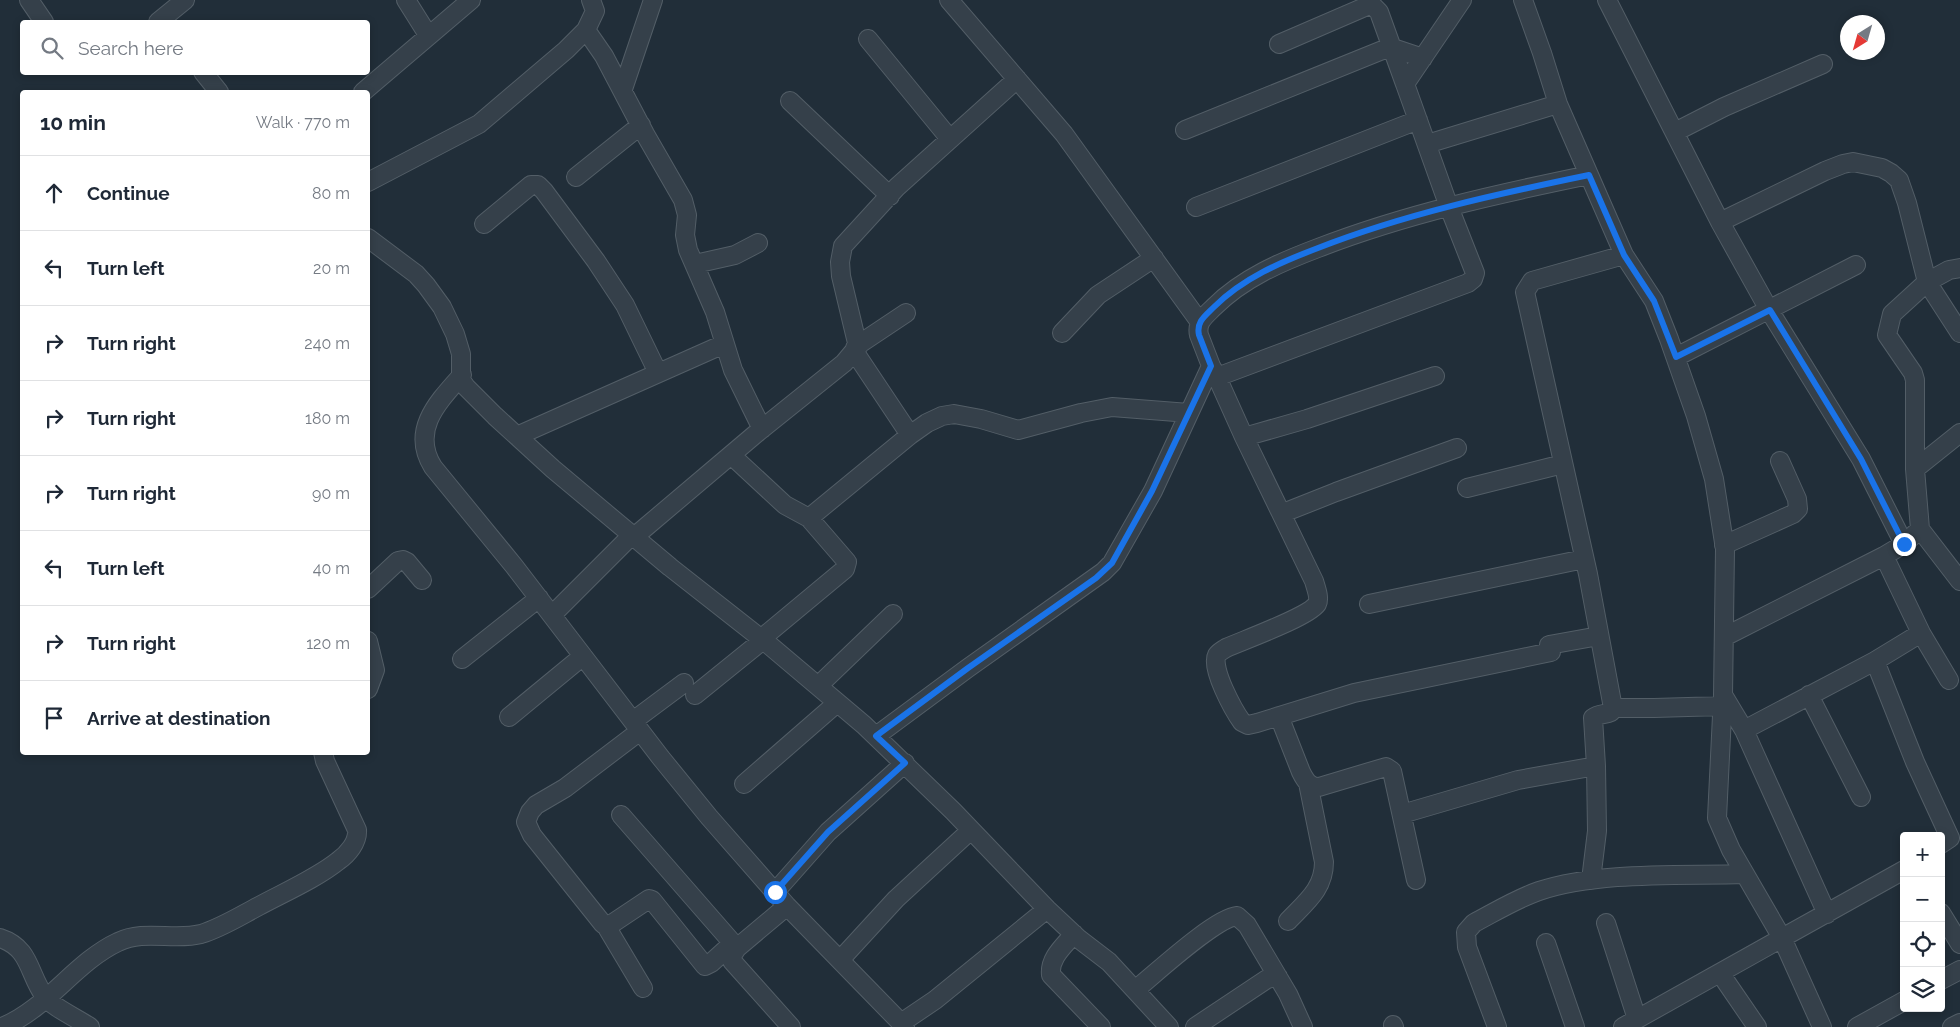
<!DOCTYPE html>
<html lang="en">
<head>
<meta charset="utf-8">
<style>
	:root { --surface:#fff; --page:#f6f6f7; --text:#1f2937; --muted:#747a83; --line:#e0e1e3 }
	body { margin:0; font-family:Raleway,sans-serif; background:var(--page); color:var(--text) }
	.controls { position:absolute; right:15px; bottom:15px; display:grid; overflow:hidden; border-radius:5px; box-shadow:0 2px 8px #0003 }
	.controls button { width:45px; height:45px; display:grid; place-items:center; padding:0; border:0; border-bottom:1px solid var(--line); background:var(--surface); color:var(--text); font:25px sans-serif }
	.compass { position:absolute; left:1840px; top:15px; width:45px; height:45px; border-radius:50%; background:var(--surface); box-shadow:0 2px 8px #0003; rotate:217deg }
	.stop { position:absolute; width:15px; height:15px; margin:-11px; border:4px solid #1a73e8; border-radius:50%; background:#fff }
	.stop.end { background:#1a73e8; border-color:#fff; box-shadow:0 1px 5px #0008 }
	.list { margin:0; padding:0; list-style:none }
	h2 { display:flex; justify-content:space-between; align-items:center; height:65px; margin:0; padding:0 20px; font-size:21px }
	h2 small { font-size:16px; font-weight:400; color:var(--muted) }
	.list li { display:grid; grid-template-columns:32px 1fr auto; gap:15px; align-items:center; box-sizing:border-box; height:75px; padding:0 20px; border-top:1px solid var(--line) }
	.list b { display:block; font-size:19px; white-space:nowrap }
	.list em { font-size:16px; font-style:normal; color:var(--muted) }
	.icon { flex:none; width:28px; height:28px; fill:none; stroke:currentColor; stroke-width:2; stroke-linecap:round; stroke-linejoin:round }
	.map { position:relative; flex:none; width:1960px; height:1027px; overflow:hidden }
	.search { position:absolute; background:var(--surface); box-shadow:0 2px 8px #0003; left:20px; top:20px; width:350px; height:55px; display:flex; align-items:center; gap:12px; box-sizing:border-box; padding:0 18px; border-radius:5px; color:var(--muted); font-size:19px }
	.panel { position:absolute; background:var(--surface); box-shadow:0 2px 8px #0003; left:20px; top:90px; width:350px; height:665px; border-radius:5px }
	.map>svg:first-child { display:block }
</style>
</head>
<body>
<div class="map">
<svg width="1960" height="1027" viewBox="0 0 1960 1027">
	<rect width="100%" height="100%" fill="#212e39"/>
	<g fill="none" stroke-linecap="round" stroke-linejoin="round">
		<g stroke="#535e67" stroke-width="20">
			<path id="street" d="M29 0 44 22
				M406 0 428 35
				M949 0 1064 134 1199 321
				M1523 0 1542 53 1558 104 1624 255 1654 301 1669 339 1696 416 1714 479 1725 549 1723 695 1717 818 1731 850 1782 938 1623 1027
				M1607 0 1720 222 1769 310 1861 459 1904 544
				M158 22 185 0
				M586 30 604 56 645 134 683 200 687 215 685 235 688 250 715 312 733 370 762 429
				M868 39 950 139
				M1279 44 1367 6H1373L1379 12 1405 84 1462 0
				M203 72 219 92
				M1405 84 1449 207 1475 273 1473 279 1468 283 1217 377 1211 366 1199 335C1196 322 1205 316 1214 307 1243 278 1281 262 1318 248 1406 214 1497 194 1589 175
				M623 89 653 0
				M363 92 471 0
				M790 101 890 196
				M1185 130 1390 47 1423 58
				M1675 132 1724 107 1823 64
				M1427 144 1558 104
				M576 177 641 125
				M368 182 479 124 566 50 586 30 595 11 591 0
				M1196 207 1418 120
				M1720 222 1825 171 1843 164 1853 162 1882 168 1891 173 1899 180 1907 203 1927 282 1960 333
				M484 224 531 185H538L544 191 596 261 625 305 658 373
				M368 238 416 274 426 285 442 307 455 334 461 354V380L466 387 495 416 553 469 670 567 768 644 864 725 953 811 1047 909 1079 939 1109 962 1169 1027
				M695 264 735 255 758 243
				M906 313 861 343 854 351 910 435
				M1062 333 1098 295 1154 258
				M1676 357 1856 265
				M462 375C438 402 410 430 433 467L514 566 661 758 709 817 787 906 905 1027
				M1217 377 1244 437 1314 581C1316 588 1320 598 1317 604 1308 617 1244 640 1226 648 1223 650 1219 652 1217 655 1210 668 1234 711 1242 722L1248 725 1257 723 1354 693 1551 652
				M517 436 724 344
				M1244 437 1307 419 1435 376
				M731 455 785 505 809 518 910 435 927 423 942 416 954 414 981 419 1018 430 1081 413 1112 407 1189 413
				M1915 469 1960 433
				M1467 488 1563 464
				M1283 513 1336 492 1457 448
				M1920 529 1960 581
				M634 537 758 432 844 363 854 351 857 343 841 276 840 262 843 246 897 187 1017 79
				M1724 545 1793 514 1798 509 1797 499 1780 461
				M1884 556 1904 544 1920 529 1915 469V380L1913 373 1887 335 1892 314 1927 282 1949 270 1960 268
				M368 589 398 561 403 560 407 562 422 580
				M1369 604 1584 559
				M552 615 632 535
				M1921 633 1949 680
				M1724 637 1884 556 1921 633 1875 661
				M368 641 375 670 368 689
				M1549 645 1599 636
				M462 659 539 598
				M818 686 893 614
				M695 695 763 640 768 633 845 569 847 562 809 518
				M1723 695 1744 730 1875 661 1915 762 1950 838 1941 844
				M1809 695 1861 797
				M1613 708H1654L1722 706
				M1279 716 1301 772C1305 780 1309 787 1319 787L1386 767 1392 771 1416 880
				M509 717 583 656
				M633 721 684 683
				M1744 730 1827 914
				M640 731 565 788 536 805 530 812 526 822 532 835 603 924 610 925 649 899 652 900 705 966 711 963 733 943
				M876 736 968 668 1103 572 1112 563 1153 491 1211 366
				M744 784 837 703
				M1402 814 1518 780 1596 766
				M621 815 737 948
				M1591 880 1597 831 1596 766 1593 718C1599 713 1605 715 1611 712L1613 708 1588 574 1525 292 1532 281 1624 255
				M775 892 828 832 905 763
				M787 906 737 948 732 956V961L791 1027
				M1941 913 1960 944
				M1288 921C1306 902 1324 889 1324 862L1308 783
				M1606 923 1637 1019
				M606 926 643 988
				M1074 934C1064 946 1049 958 1051 975L1101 1027
				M0 938C31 948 28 974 45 997 51 1006 80 1020 90 1027
				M1546 943 1575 1027
				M840 960 896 899 971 830
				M1720 973 1757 1027
				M1941 980 1960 970
				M1135 990C1155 974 1215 918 1237 916L1247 925 1288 994 1303 1027
				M901 1023 935 1000 1047 909
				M1393 1025 1394 1027
				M2 1027C47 1009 75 962 118 942 144 929 174 941 201 934 221 928 240 916 259 906 283 893 317 878 338 861 348 854 358 842 357 830L325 761 323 752
				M1195 1027 1267 979 1278 977
				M1497 1027 1467 947 1466 932 1474 923C1495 912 1516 899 1539 891 1600 871 1680 876 1744 874
				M1822 1027 1782 938 1904 870
				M1857 1027 1904 1001
				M1952 1027 1960 1023"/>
		</g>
		<use href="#street" stroke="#35404a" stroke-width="18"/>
	</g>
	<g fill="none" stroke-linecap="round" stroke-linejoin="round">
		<path stroke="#1a73e8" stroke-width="6" d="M775 892 828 832 905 763 876 736 968 668 1096 578 1112 563 1152 491 1211 366 1199 335C1196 322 1205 316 1214 307 1243 278 1281 262 1318 248 1405 214 1497 194 1589 175L1624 255 1654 301 1676 357 1770 310 1861 459 1904 544"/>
	</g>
</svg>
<div class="controls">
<button>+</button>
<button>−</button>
<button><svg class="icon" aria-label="locate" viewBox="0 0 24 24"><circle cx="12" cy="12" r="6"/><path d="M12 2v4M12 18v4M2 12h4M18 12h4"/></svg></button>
<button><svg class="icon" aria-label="layers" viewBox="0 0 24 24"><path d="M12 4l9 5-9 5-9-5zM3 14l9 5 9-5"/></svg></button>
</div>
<svg class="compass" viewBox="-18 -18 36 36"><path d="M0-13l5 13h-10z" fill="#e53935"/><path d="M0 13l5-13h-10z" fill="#747a83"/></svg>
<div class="stop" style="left:775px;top:892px"></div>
<div class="stop end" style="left:1904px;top:544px"></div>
<div class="search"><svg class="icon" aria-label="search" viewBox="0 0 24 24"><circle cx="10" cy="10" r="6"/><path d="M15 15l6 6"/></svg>Search here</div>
<section class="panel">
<h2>10 min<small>Walk · 770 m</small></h2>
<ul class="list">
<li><svg class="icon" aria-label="ahead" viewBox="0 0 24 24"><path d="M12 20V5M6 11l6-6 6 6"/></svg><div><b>Continue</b></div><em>80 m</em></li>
<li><svg class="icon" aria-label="left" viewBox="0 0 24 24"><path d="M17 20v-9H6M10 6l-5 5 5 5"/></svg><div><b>Turn left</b></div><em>20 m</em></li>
<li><svg class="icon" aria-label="right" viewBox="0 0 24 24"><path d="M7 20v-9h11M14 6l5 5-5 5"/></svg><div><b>Turn right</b></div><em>240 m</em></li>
<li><svg class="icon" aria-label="right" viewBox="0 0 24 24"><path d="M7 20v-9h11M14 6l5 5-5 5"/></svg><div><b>Turn right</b></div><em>180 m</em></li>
<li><svg class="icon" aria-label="right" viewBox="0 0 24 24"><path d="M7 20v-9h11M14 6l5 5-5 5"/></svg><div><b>Turn right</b></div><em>90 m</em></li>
<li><svg class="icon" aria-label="left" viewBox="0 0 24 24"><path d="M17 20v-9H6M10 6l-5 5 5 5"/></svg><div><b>Turn left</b></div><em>40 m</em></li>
<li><svg class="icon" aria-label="right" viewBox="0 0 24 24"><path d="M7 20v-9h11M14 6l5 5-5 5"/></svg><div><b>Turn right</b></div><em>120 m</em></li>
<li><svg class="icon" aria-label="arrive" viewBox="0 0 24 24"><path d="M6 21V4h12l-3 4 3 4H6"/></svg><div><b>Arrive at destination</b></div></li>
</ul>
</section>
</div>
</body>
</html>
